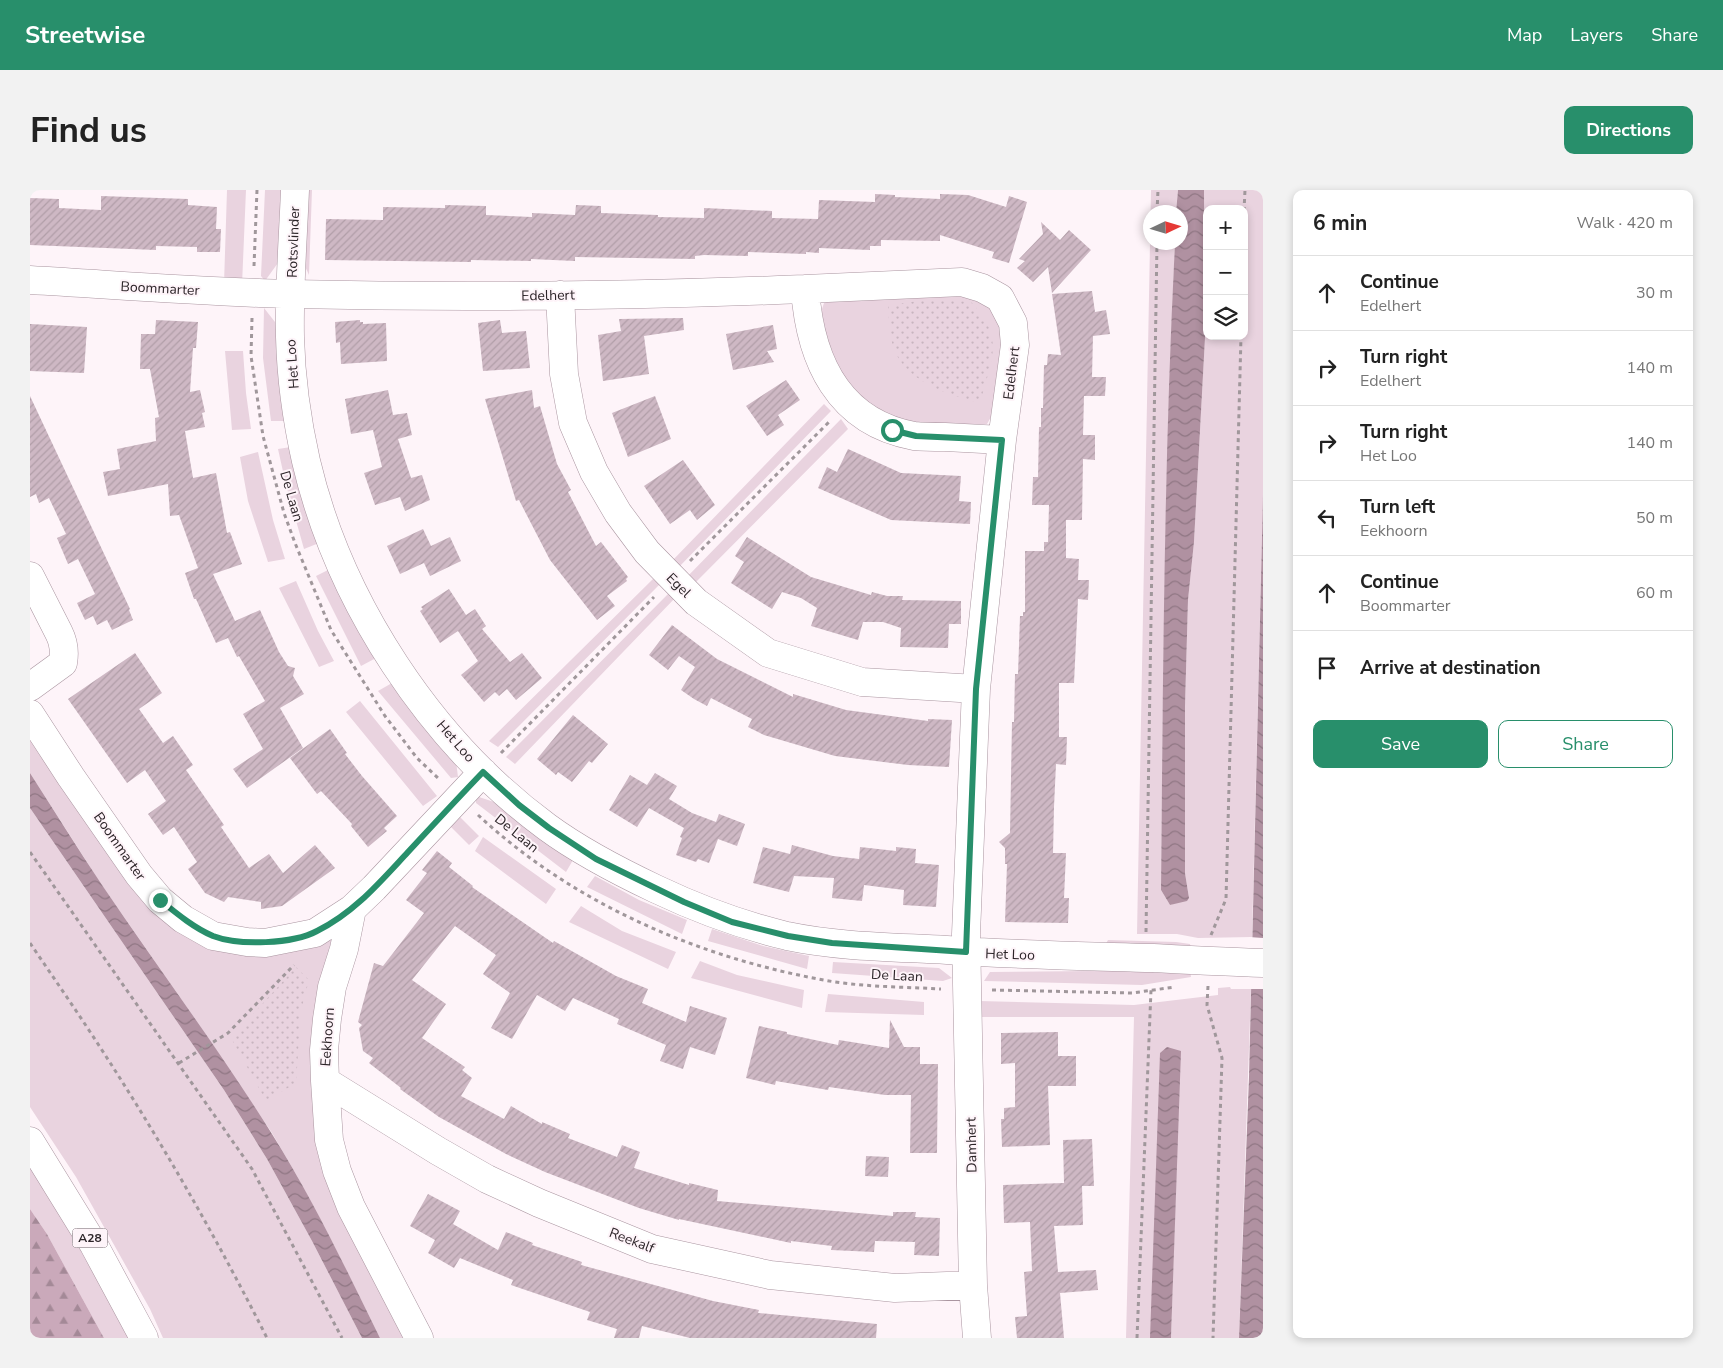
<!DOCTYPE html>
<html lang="en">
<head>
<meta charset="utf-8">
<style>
	:root { --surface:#fff; --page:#f2f2f2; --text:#222; --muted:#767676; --line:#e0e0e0; --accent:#288f6b }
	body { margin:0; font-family:"Nunito Sans",sans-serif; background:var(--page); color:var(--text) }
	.controls { position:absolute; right:15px; top:15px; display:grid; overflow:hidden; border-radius:10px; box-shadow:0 2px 8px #0003 }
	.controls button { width:45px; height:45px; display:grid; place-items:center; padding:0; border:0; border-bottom:1px solid var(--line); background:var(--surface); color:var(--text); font:25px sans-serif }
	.compass { position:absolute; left:1113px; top:15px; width:45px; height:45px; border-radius:50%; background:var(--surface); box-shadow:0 2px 8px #0003; rotate:86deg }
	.stop { position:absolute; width:15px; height:15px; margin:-11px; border:4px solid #288f6b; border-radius:50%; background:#fff }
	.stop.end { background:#288f6b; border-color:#fff; box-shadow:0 1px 5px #0008 }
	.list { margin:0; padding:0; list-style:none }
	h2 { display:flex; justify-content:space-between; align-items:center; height:65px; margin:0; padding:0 20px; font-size:21px }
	h2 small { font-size:16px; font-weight:400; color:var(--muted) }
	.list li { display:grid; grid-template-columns:32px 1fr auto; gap:15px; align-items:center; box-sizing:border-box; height:75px; padding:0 20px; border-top:1px solid var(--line) }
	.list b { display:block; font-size:19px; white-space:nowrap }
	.list p { margin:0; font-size:16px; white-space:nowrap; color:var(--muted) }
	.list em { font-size:16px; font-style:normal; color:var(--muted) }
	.actions { display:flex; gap:10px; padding:15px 20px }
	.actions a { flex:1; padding:11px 0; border:1px solid var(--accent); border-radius:10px; text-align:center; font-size:18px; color:var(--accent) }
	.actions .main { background:var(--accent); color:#fff }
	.icon { flex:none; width:28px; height:28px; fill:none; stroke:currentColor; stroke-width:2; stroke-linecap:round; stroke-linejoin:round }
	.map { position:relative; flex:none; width:1233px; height:1148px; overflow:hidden; border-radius:10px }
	header { display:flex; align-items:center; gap:30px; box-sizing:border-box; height:70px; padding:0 25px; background:var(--accent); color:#fff }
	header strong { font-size:24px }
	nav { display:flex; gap:28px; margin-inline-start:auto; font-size:18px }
	.intro { display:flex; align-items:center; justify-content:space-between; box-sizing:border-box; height:120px; padding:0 30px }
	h1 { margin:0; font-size:35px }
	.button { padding:12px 22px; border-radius:10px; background:var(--accent); color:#fff; font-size:18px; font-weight:700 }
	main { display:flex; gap:30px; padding:0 30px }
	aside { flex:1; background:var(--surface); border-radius:10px; box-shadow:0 2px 8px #0003 }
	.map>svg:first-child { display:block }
</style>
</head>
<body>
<header>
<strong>Streetwise</strong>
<nav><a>Map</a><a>Layers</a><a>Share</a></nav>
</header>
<div class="intro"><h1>Find us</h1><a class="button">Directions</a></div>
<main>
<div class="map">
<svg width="1233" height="1148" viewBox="0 0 1233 1148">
	<defs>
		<pattern id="forest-firs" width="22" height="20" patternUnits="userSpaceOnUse" patternTransform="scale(1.25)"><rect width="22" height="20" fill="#caa9ba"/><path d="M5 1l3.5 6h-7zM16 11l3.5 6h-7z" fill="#a48997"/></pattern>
		<pattern id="park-dots" width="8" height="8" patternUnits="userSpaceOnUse" patternTransform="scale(1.25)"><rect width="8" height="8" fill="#e9d3df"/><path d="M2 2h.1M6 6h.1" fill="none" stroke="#c8b5bf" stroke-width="1.8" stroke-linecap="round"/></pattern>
		<pattern id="water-waves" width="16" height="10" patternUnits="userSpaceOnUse" patternTransform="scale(1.25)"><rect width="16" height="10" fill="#b091a1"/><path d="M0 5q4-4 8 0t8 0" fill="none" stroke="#8f7683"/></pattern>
		<pattern id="building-hatch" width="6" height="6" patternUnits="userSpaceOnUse" patternTransform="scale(1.25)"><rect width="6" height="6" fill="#ceb8c4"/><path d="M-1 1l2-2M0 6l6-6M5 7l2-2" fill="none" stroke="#b19ea8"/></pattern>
	</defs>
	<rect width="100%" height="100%" fill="#fef4f9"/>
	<path fill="#e9d3df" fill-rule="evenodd" d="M197 0H216L212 95 194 94Z
		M235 0H252L250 70 235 91 231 86Z
		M275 0H282L279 85 273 72Z
		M1121 0H1148L1146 22H1120V52L1145 53C1135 268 1133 484 1131 700L1140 715 1159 708 1155 683V514L1158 410 1164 352 1175 148 1174 0H1233V305L1222 747 1168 748 1147 744H1107ZM1177 19H1214V146H1177Z
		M935 99 970 125 974 157 965 220 957 234 898 235 867 228 833 212 797 168 789 128 794 113 808 107Z
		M234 118 245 132 258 231H241L233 168Z
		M195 161H213L216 203 221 239 202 240Z
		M794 214 801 221 648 378 642 371Z
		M811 229 818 239 664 394 656 388Z
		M261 257 289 353 274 359 256 295 248 259Z
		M228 262 243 330 255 369 238 372 218 311 210 267Z
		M298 380 346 468 331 476 286 386Z
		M623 389 630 394 468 557 459 551Z
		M266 391 288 441 304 471 289 477 249 398Z
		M641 401 647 406 485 574 476 567Z
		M362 493 426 571 428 587 421 588 348 501Z
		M330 511 407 606 393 616 316 522Z
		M0 539 158 744 301 746 305 754 285 892 378 1148H350L294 1036 267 986 242 943 170 836 71 694 0 583Z
		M446 606 464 612 543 670 536 682 446 613Z
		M0 618 194 900 237 969 282 1051 332 1148H133L120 1119 46 987 0 917Z
		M428 625 449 646 439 655 419 635Z
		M453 647 526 699 516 714 445 661Z
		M565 686 609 710 657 730 652 744 557 697Z
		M551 716 592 741 646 762 638 779 539 732Z
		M682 739 733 756 779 766 777 779 678 751Z
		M1078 750 1146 752 1160 754 1161 759 1074 757Z
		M670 771 707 785 774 800 772 818 661 788Z
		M803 772 909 778 922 788 913 791 802 783Z
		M1160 780 1161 787 1112 795 954 791 960 782Z
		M1200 797 1201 799H1221L1209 1148H1141L1150 861 1121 1148H1096L1104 827H946L949 811 1104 815 1188 805V798Z
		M798 804 894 812V825L795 822Z
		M0 969 27 1011 100 1148H74L17 1044 0 1019Z"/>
	<path fill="url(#forest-firs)" d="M0 1019 17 1044 74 1148H0Z"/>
	<path fill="url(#park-dots)" d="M904 109 941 112C976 148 961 170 950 213 919 205 882 194 866 164 859 149 859 131 858 115Z
		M266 777 279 790 271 820 266 893 236 911 201 848Z"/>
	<path fill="url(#water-waves)" d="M1148 0H1174L1175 148 1164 352 1158 410 1155 516V683L1159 708 1157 711 1140 715 1131 700C1133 484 1134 268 1145 53L1150 52V22H1146Z
		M1233 305V1148H1209L1219 887Z
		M0 583C24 620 47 658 72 695 128 778 189 859 242 944 283 1009 316 1079 350 1148H332L282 1051 237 969 194 900 0 618Z
		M1137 857 1151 861 1141 1148H1120L1130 863Z"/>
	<path fill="#fef4f9" d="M1219 747 1233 748V799H1218Z"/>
	<path fill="url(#building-hatch)" d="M845 4 865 5V7L910 9V4L938 5 976 17 979 6 997 12 979 73 962 68 964 62 910 45V51L851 50V56H840V60L789 58V63L776 62V64L718 62V66L674 65 665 66V69L545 67V71L501 69V71L441 70V72L295 70 296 29 353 30V17L415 18V15L456 16V25L502 27V23L545 25 546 15 571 16V23L628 25V27L674 28V18L742 21V28L788 29 789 10 845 12Z
		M71 6 158 9V15L187 17 186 39H191L190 62H167V57L126 56V60L0 55V8L29 9V18L71 20Z
		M1011 32 1030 50 1039 40 1061 60 1022 103 1018 77 1003 92 987 78 995 71 989 69 1013 44Z
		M1062 101 1065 122 1076 120 1080 144 1063 146 1062 187H1076L1075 206H1054L1053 245H1065V270L1053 269 1052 330H1036V368L1049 369 1048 390H1059L1058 410 1048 409 1044 493H1029V547H1037L1036 575 1026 574 1024 617 1023 663H1036L1034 708H1039L1038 733 975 732 977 674H975V658L969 652 980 643 982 532H984L985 484H988L990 426H993V422H995V361H1014V352H1018L1019 315H1002L1003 287H1008L1009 237H1011V218H1013L1014 175H1017L1018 164 1031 165 1022 104Z
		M653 128 654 140 614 146 619 184 573 191 568 145 591 141 589 129Z
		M126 130 168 132 166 158H163L160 202 170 200 175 222 172 223 175 237 155 241 163 288 186 283 197 343 200 342 212 374 183 384 205 431 230 420 249 462 258 476 265 478 263 486 274 504 250 518 273 558 217 598 203 579 233 559 213 524 235 511 209 466 207 467 198 448 186 453 166 409H164L155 383 168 378 149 325 140 326 138 294 78 306 73 282 90 279 87 259 126 251 125 228 129 227 120 179H110L111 144H125Z
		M330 130V132H333V134L356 133 357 171 311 174 310 152 306 153 305 132Z
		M470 130 472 143 496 141 500 178 453 181 448 133Z
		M0 134 57 137 54 183 0 181Z
		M743 135 747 159 737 161 744 172 703 180 696 144Z
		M756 190 770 210 748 225 754 235 737 246 716 216Z
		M358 200 363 225 377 223 382 245 368 249 381 288 392 285 400 310 375 321 370 307 345 315 334 283 352 277 343 240 321 244 315 209Z
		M502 200 504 218 510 216 527 274 541 300 538 302 566 356 571 352 598 387 596 389 597 391 577 406 585 416 567 430 520 370 489 310 486 311 455 209Z
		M0 206 100 419 99 420 103 430 82 440 77 430 67 435 63 426 55 430 47 413 65 404 48 369 38 374 27 348 36 344 19 308 9 313 6 304 0 307Z
		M625 206 641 249 598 267 582 223Z
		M818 259 871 283 931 286 929 311 941 312 940 334 861 330 788 298 797 277 807 282Z
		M653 270 685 315 667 330 660 320 640 334 614 296Z
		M393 339 401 356 420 347 431 371 400 386 394 373 370 384 357 356Z
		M717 347 781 387 841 405 842 402 857 406H873L872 410 931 411V434H919L918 458 870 457 871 438 853 432H833L828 450 781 436 787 418 771 408 752 402 742 419 701 393 714 372 705 366Z
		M419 399 436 425 445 419 456 436 452 439 480 472 492 463 512 488 486 510 477 499 469 506 465 502 454 512 431 485 448 471 428 441 410 453 390 421 393 419 391 417Z
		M642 435 687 469 763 507V504L816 520 898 531V529L922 530 919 577 878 575 805 566 734 545 718 537 722 529 681 508 677 516 664 509 651 500 665 477 649 466 638 480 619 465Z
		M105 463 132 503 109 519 133 553 143 546 163 575 156 580 194 635 191 637 219 678 239 664 253 683 285 655 305 678 252 716 231 719V712L198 707 194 712 175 703 158 679 167 672 144 637 133 645 118 624 136 611 115 580 97 593 38 509Z
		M543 525 578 554 562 573 559 571 542 592 528 582 526 585 507 569Z
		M300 539 317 563 315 564 332 586 367 626 354 638 357 641 338 657 321 636 322 634 291 601 287 604 260 568Z
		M625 583 647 596 639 609 662 623 686 632 689 624 715 634 707 656 688 649 679 673 668 669 666 672 646 665 652 648 650 647 654 638 619 618 607 637 579 620 600 585 617 595Z
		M762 655 803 666 829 669 830 657 866 661V657L886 659 885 673 909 675 906 717 873 715 874 700 834 695 832 711 802 708 804 688 764 686 759 702 723 693 733 657 760 664Z
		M407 661 422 673 419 677 443 696 442 697 523 753 524 751 586 786 618 799 612 813 656 832 660 816 697 828 685 865 660 857 653 879 630 871 636 855 587 834 589 829 543 808 535 821 507 805 482 849 461 838 480 803 453 784 466 765 425 736 382 790 416 814 392 848 435 877 432 880 442 888 431 906 474 929 481 916 512 934V932L540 944 538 948 587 967 592 955 610 962 604 978 659 995V993L688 1000 687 1011 863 1026V1022H886L885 1027 910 1028 909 1066 884 1065 885 1052 845 1051 844 1062 801 1060 802 1056 761 1051V1053L649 1029V1030L609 1018 515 982 476 964 409 927 370 899 371 898 339 873 343 868 333 861 329 838 332 835 328 832 344 773 353 776 394 723 376 710 397 683 392 680Z
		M860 830 874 857H890V874H908L907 963H880L881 905H855L799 897 798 900 746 891 745 895 716 888 729 836 757 842V844L808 855 809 850 859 858Z
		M1028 842V866H1046V896H1018L1020 955 972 957 971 929H974V918L985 917V873L971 874V843Z
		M1062 949 1064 996H1052L1053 1035 1024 1036 1028 1082 1066 1080 1068 1100 1030 1103 1034 1148H987L985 1127 997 1126 994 1082 1002 1081 1000 1032 974 1033 973 995 1034 993 1033 950Z
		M836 966 859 967 858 987 835 986Z
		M398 1004 430 1021 423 1034 468 1060 476 1042 503 1053 502 1055 552 1072 551 1075 683 1111 729 1120 728 1123 847 1134 846 1148H660L612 1136 609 1148H584L587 1139 557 1130 560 1122 481 1095 483 1090 430 1068 424 1078 398 1063 405 1050 380 1036Z"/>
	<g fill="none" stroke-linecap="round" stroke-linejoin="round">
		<g stroke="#aa95a0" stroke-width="29">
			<path id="street" d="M265 0C263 49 259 98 260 147 261 188 267 231 276 271 309 412 400 551 517 637 551 662 588 681 626 699 668 719 711 735 757 746 809 757 864 757 917 760 986 765 1054 766 1123 768 1160 770 1196 772 1233 773
				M0 90C87 95 174 102 261 104 432 108 604 106 775 99 780 170 808 232 884 246 894 247 905 247 915 247 934 248 953 249 972 250L946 499 936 744 943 1095 947 1148
				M775 99 932 92 952 98 970 108 983 133 985 155 972 250
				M530 105 534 184 543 233 564 282 588 323 617 362 666 412 738 463 832 492 946 499
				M0 386 29 443C34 453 35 462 33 473L0 497
				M0 524 41 587 109 685 130 710 153 729 183 746 217 752 235 753 285 743 322 719
				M295 891 408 961 457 989 509 1013 622 1059 740 1085 865 1098 943 1095
				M389 1148 321 1017 307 981 299 950 295 891 294 860 297 829 302 797 314 759 322 719 344 698 453 582"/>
		</g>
		<g stroke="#aa95a0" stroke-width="29">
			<path id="highway" d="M0 951 64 1055 114 1148"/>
		</g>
		<path stroke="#a0979b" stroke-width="3" stroke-dasharray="4 4" stroke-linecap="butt" d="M1214 21 1215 0
			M1127 22 1128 0
			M224 76 227 0
			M222 128 221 166 233 246 254 323 265 353 301 440 355 526 387 568 410 590
			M660 371 801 230
			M471 563 624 407
			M448 625C546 716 674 770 805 792 840 797 876 797 911 799
			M0 662 222 979 312 1148
			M1116 742 1127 52
			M1181 745 1196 709 1211 146
			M0 753C23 787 46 820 68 854 130 949 186 1047 237 1148
			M1178 796 1177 815 1192 868 1183 1148
			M962 800 1102 803 1145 797
			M149 873 198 843 264 775
			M1107 1148 1121 800"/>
		<use href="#street" stroke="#fff" stroke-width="28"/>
		<use href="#highway" stroke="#fff" stroke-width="28"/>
	</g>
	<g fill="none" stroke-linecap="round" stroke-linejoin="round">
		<path stroke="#288f6b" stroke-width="6" d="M130 710C146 723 164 738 183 746 209 756 263 754 287 741 324 723 350 692 378 662 403 635 428 608 453 582L489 615 519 638 566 669 654 712 702 732 758 746 802 753 936 762 946 499 972 250 886 246 862 240"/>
	</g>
	<g text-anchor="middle" stroke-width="4" stroke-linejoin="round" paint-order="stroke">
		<rect fill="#fef4f9" stroke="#6b6267" stroke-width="1" x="42.5" y="1038.5" width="35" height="19" rx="4"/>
		<g font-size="12" font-weight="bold" fill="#2c2428">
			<text x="60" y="1052">A28</text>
		</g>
		<g font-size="14" fill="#2c2428" stroke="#fef4f9">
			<text transform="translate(263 52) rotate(-88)" y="5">Rotsvlinder</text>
			<text transform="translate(130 98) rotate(3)" y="5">Boommarter</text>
			<text transform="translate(518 105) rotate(-1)" y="5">Edelhert</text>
			<text transform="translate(262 174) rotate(-94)" y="5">Het Loo</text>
			<text transform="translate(981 183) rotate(-83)" y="5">Edelhert</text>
			<text transform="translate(262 306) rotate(74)" y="5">De Laan</text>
			<text transform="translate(649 395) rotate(45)" y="5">Egel</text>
			<text transform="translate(426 551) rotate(49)" y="5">Het Loo</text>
			<text transform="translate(487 643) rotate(39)" y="5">De Laan</text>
			<text transform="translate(90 656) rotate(55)" y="5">Boommarter</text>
			<text transform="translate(980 764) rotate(2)" y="5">Het Loo</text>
			<text transform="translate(867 785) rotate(3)" y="5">De Laan</text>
			<text transform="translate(297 847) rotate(-86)" y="5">Eekhoorn</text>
			<text transform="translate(941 955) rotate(-91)" y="5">Damhert</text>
			<text transform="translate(602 1050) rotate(21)" y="5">Reekalf</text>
		</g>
	</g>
</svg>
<div class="controls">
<button>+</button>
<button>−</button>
<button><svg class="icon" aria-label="layers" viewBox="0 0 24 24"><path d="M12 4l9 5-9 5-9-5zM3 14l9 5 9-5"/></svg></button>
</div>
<svg class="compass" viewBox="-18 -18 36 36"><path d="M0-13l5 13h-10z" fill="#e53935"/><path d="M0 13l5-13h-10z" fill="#767676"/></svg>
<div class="stop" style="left:862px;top:240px"></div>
<div class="stop end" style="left:130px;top:710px"></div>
</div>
<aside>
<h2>6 min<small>Walk · 420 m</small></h2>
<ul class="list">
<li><svg class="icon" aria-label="ahead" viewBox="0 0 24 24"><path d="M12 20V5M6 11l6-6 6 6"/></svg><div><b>Continue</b><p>Edelhert</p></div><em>30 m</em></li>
<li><svg class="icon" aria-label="right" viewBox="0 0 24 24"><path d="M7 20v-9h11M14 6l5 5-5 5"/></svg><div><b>Turn right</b><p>Edelhert</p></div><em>140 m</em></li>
<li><svg class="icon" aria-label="right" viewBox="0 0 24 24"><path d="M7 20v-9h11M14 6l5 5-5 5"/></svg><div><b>Turn right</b><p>Het Loo</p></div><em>140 m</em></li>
<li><svg class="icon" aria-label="left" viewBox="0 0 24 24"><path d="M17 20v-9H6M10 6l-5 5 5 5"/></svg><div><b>Turn left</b><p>Eekhoorn</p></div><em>50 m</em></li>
<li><svg class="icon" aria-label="ahead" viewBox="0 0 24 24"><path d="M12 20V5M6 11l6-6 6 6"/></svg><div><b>Continue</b><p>Boommarter</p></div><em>60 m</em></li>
<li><svg class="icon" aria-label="arrive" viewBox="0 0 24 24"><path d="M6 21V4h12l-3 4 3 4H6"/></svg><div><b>Arrive at destination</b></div></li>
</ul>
<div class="actions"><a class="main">Save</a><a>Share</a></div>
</aside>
</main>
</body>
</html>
